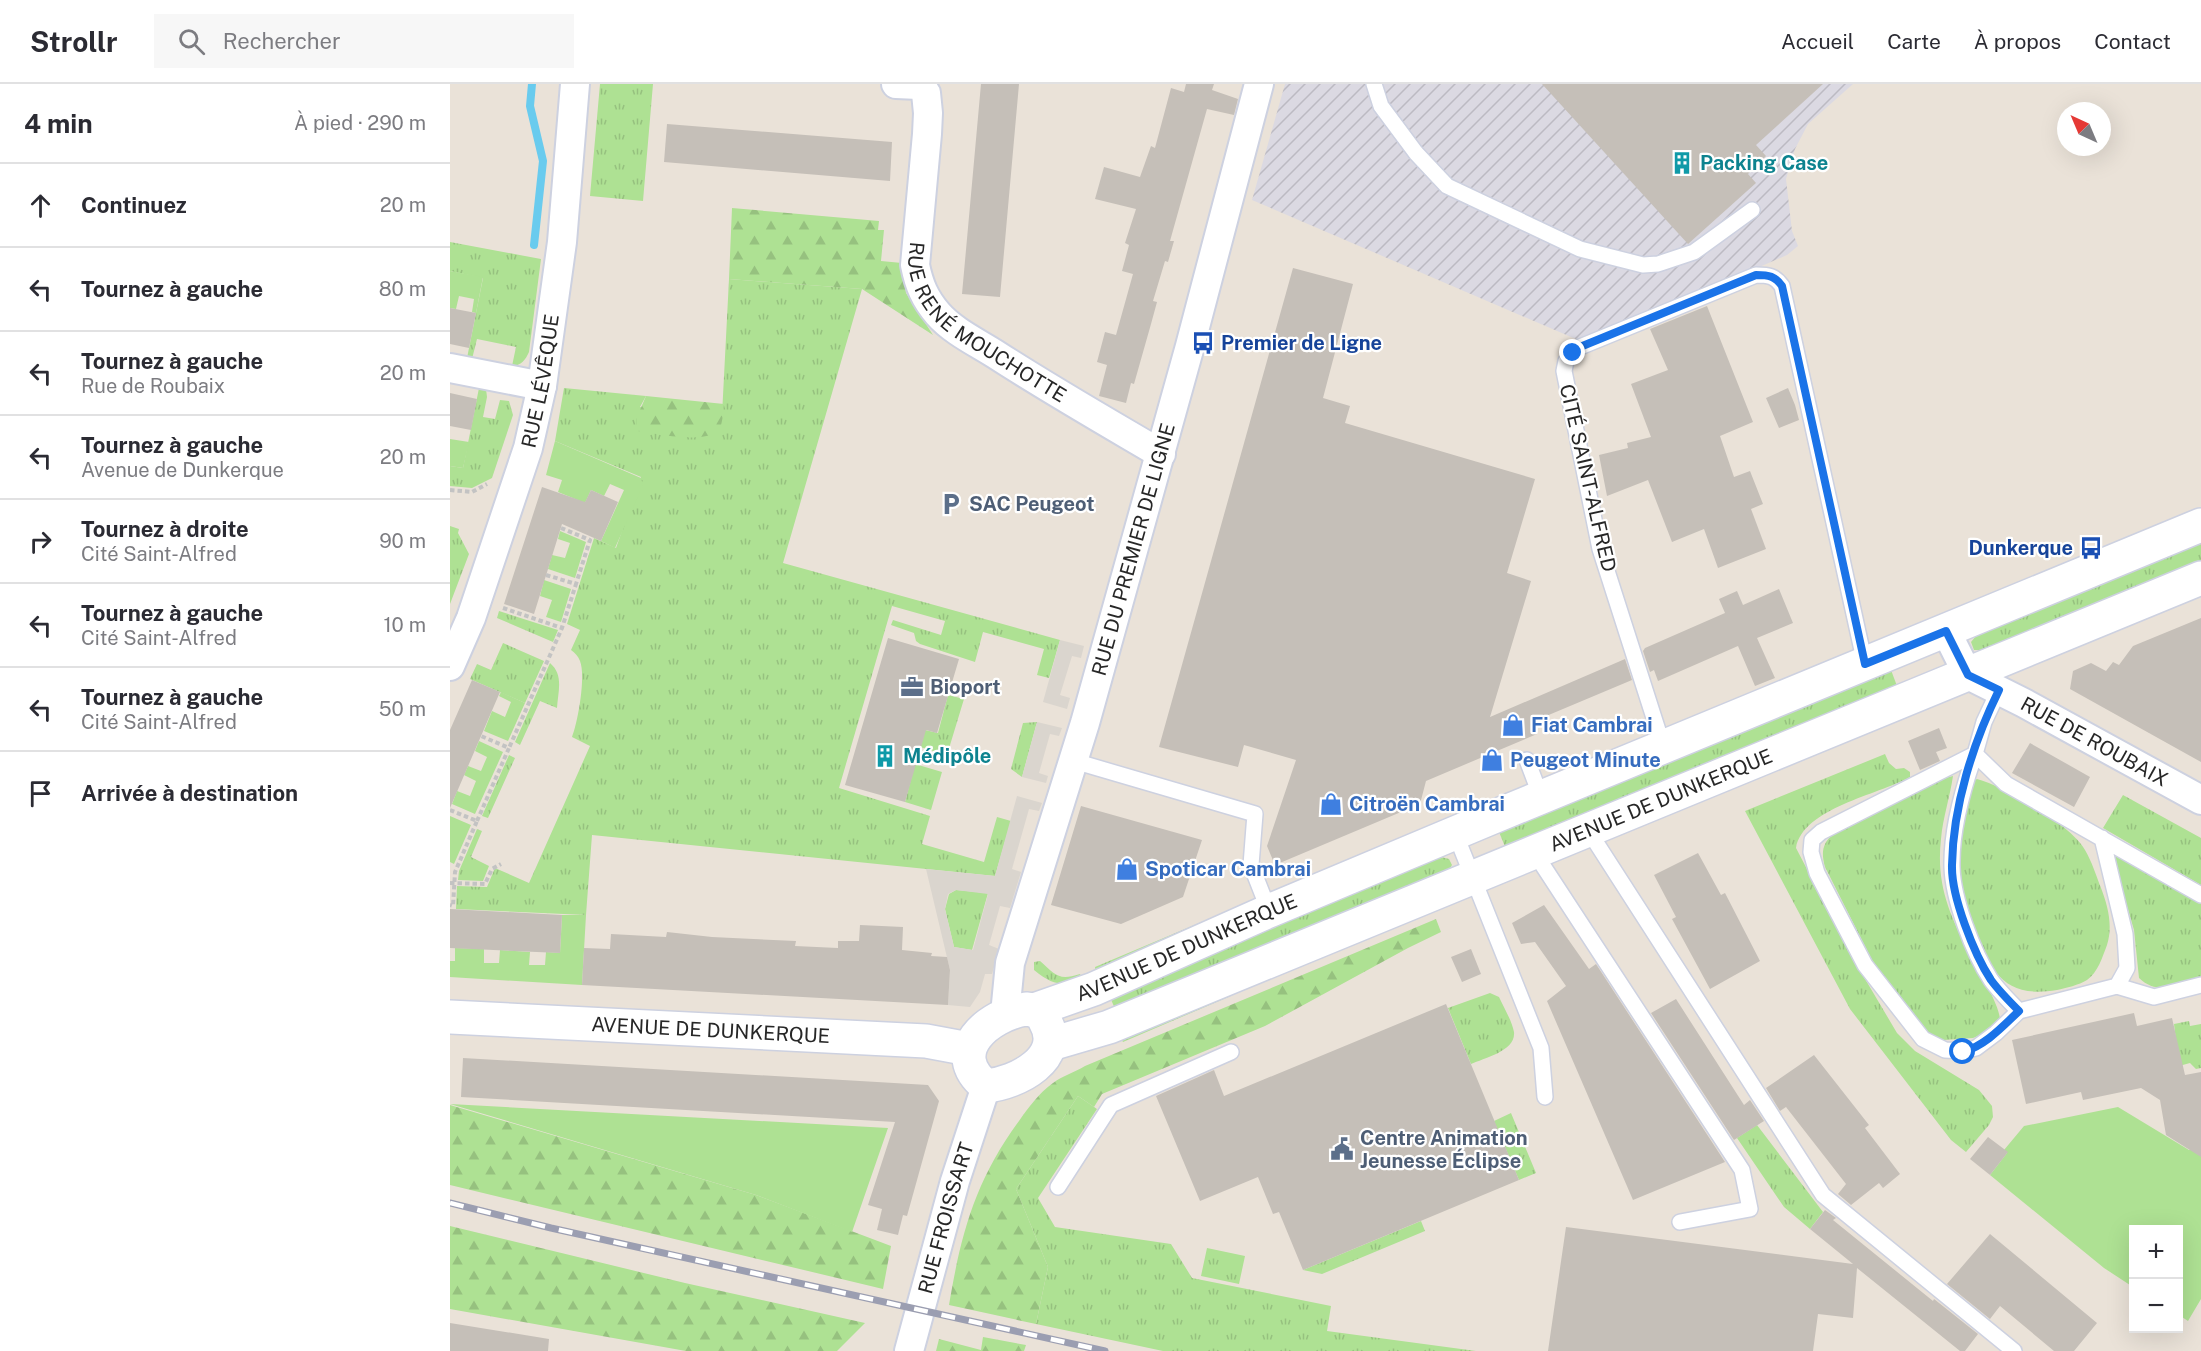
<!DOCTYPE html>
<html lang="fr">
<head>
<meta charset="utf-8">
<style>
	:root { --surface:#fff; --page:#f7f7f7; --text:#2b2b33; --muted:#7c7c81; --line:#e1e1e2 }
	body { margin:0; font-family:"Public Sans",sans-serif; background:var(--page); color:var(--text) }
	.controls { position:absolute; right:18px; bottom:18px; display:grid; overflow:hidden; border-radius:0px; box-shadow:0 6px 24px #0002 }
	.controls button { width:54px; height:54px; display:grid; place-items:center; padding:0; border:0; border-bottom:2px solid var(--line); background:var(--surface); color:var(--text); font:30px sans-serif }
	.compass { position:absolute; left:1607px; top:18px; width:54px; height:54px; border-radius:50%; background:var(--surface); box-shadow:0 6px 24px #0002; rotate:316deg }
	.stop { position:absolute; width:18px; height:18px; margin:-14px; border:4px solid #1a73e8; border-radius:50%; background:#fff }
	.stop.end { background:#1a73e8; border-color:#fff; box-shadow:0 2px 6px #0008 }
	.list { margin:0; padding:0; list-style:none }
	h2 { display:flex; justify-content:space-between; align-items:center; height:78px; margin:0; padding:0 24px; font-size:26px }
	h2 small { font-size:20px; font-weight:400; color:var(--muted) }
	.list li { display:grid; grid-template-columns:39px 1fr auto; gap:18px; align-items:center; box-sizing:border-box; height:84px; padding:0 24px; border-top:2px solid var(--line) }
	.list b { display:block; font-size:22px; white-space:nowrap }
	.list p { margin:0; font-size:20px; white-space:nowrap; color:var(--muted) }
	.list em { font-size:20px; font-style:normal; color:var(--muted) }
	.icon { flex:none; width:33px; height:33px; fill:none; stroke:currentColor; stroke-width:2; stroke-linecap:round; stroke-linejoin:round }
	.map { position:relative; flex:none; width:1751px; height:1267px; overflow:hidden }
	header { display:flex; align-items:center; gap:36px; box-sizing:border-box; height:84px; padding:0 30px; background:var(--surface); border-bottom:2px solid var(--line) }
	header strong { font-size:28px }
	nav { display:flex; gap:33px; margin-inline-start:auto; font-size:21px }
	.search { width:420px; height:54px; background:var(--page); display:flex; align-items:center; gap:15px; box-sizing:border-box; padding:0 21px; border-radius:0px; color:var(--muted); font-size:22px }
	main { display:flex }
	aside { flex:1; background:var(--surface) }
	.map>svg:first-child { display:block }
</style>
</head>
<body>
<header>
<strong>Strollr</strong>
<div class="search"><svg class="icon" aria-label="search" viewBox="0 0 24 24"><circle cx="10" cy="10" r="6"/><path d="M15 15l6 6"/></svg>Rechercher</div>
<nav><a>Accueil</a><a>Carte</a><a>À propos</a><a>Contact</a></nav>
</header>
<main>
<aside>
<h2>4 min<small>À pied · 290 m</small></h2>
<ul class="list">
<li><svg class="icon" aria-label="ahead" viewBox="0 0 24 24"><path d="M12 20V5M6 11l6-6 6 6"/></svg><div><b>Continuez</b></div><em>20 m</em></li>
<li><svg class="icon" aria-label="left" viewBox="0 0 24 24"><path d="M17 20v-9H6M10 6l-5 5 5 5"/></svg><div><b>Tournez à gauche</b></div><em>80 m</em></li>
<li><svg class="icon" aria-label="left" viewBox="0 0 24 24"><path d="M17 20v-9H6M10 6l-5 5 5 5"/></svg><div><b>Tournez à gauche</b><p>Rue de Roubaix</p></div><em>20 m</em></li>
<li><svg class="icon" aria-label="left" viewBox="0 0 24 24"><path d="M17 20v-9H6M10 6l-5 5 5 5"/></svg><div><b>Tournez à gauche</b><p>Avenue de Dunkerque</p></div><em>20 m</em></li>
<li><svg class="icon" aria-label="right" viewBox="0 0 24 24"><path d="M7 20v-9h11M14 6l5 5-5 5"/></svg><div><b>Tournez à droite</b><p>Cité Saint-Alfred</p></div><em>90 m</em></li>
<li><svg class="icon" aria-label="left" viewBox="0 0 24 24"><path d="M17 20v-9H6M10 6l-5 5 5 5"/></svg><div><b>Tournez à gauche</b><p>Cité Saint-Alfred</p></div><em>10 m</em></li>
<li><svg class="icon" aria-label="left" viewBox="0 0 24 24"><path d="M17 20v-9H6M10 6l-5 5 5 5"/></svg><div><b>Tournez à gauche</b><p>Cité Saint-Alfred</p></div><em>50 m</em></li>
<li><svg class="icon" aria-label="arrive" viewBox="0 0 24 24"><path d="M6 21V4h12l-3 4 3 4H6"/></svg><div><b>Arrivée à destination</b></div></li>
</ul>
</aside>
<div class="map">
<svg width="1751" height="1267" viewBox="0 0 1751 1267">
	<defs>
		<pattern id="industrial-furrows" width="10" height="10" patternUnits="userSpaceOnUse" patternTransform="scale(1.5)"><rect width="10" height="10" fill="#dbd9e2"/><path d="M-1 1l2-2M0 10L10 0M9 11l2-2" fill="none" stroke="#bcbac2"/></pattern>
		<pattern id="grass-tufts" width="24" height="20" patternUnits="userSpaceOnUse" patternTransform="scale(1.5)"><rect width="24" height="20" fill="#aee193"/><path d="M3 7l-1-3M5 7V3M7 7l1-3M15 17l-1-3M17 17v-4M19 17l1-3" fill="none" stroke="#96c17f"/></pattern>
		<pattern id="forest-firs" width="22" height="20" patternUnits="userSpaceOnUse" patternTransform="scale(1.5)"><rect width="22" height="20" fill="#aee193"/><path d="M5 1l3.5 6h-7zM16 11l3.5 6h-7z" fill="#96c17f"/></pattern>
	</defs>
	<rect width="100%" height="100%" fill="#eae2d8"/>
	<path fill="url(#industrial-furrows)" d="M835 0H1403L1358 40 1345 65 1336 95 1342 147 1348 162 1337 171 1135 259 802 116Z"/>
	<path fill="url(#grass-tufts)" d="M150 0H203L193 117 140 112Z
		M0 158 91 175 79 268C76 275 71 282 62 282L66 263 27 255 22 275 17 274 33 194 0 187Z
		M279 195 412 205 333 479 610 556 599 594 587 591 594 565 533 548 525 578 470 560 466 557 464 549 441 541 443 536 491 551 495 537 442 522 389 704 480 732 472 760 534 778 547 733 561 737 545 792 142 751 136 831 6 825 7 802 37 803 45 784 79 799 140 662 122 653C128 638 136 592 130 577 128 572 125 569 121 566L130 546 117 540 144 454 166 464 191 393 105 357 114 304 196 312 190 323 272 331Z
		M29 304 36 305 37 313 33 333 45 335 50 316 59 317 63 331 42 394 22 404 0 402V382L13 384Z
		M0 442 9 445 8 449 19 470 0 520Z
		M1751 458V477L1532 566H1524L1521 558 1526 552Z
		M49 527 108 546 103 558 47 534Z
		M53 559 94 577 75 619 20 595 27 580 41 586Z
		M100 579C114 591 108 607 107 624L90 617 70 661 65 658Z
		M1441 586 1447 602 1056 765 1049 748Z
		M498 611 514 615 497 671 470 663 475 646 488 649Z
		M587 638 572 693 561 685 573 639Z
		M1435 670 1439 679 1446 685 1454 684 1460 688V693C1428 711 1353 724 1346 764L1408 883 1447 949 1465 967 1529 1006 1542 1022 1543 1033 1539 1041 1516 1068 1501 1056 1400 925 1295 727Z
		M59 671 65 674 38 734 32 732Z
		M465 680 492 688 481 726 455 718Z
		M1503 692C1500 713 1493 733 1491 755 1486 800 1499 829 1519 869 1527 885 1549 919 1550 935L1540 947 1523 954 1494 956 1481 951 1466 937 1429 890 1375 783C1371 768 1372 760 1384 749L1483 697Z
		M1527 695C1556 703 1620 740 1635 766 1642 778 1646 791 1651 804 1658 822 1663 842 1657 861 1652 874 1648 888 1637 896 1629 901 1616 904 1607 906 1553 915 1541 887 1524 843 1519 829 1512 814 1511 799 1509 782 1508 763 1511 745 1513 729 1519 712 1523 697Z
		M1673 711 1751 754V801L1653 744Z
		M27 745 32 747 21 773 39 782 33 797 8 796 9 787Z
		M1660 764 1751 818V895C1728 901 1708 912 1689 894L1684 846Z
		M991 773 999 775 1002 781 997 789 666 927 659 911Z
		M506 806 538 809 522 866 504 863 495 825 499 810Z
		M761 834 764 840 646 895 645 883Z
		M590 877C606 891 608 897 630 890L634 898C610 901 604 902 584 886V878Z
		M1040 909 1049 913C1054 924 1062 937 1064 948 1066 967 1034 974 1021 980L998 924Z
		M783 911 673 958 668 950Z
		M1739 937 1740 942 1751 940V984L1746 985 1740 979 1729 982 1724 940Z
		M628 1012 647 1025 588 1114 605 1143 721 1160 742 1194 881 1222 877 1247 1026 1267H713L586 1240 598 1183 566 1105Z
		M1061 1029 1086 1089 1069 1096 1044 1037Z
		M1307 1041 1373 1128 1360 1145 1334 1123 1287 1054Z
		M971 1137 975 1147 872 1190 853 1186Z
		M757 1164 795 1172 789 1200 751 1192Z"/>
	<path fill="url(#forest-firs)" d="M282 124 429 137 428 146H434L431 177 452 179 456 209 483 251 412 205 279 195Z
		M196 312 274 320C273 327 273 337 270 344 259 362 205 349 187 347V333Z
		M986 835 991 848 958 864 815 942 652 1010 644 1023 628 1012 566 1105 598 1183 586 1240 499 1221C511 1150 525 1097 569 1037 578 1024 589 1009 603 999 612 992 625 988 635 982Z
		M0 1021 306 1111 441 1162 433 1205 0 1101Z
		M0 1142 235 1199 415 1239 387 1267H236L0 1225Z
		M533 1253 576 1261 574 1267H486L489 1255 531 1266Z"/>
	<path fill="#aee193" d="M0 187 33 193 26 229 22 228 24 215 9 212 6 225 0 224Z
		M0 355 19 358 13 384 0 382Z
		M105 357 191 394 193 401 165 464 151 457 174 406 160 400 154 412 141 406 135 419 108 408 112 396 96 391Z
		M110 447 136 458 125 494 98 485 102 471 115 474 120 459 108 455Z
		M94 496 121 505 111 538 96 533 102 516 90 512Z
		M51 608 75 619 58 657 34 647 42 627 55 633 61 618 49 612Z
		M29 657 53 668 25 730 2 720 7 707 20 712 26 697 14 691 18 682 31 687 37 673 25 667Z
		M0 732 21 741 4 780 0 778Z
		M112 831H136L132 901 0 893V877H5V864L34 865V879H49L50 866 80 868 79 881H95L96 868 110 869Z
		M0 1020 438 1044 402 1148 306 1111Z
		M1668 1023 1739 1066 1751 1063V1215L1738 1237 1729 1231 1728 1146H1684L1683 1203 1654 1184 1540 1091 1557 1069 1554 1066 1574 1042Z"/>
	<path fill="#dad5ce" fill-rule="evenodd" d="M610 556 634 562 631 574 622 572 610 611 620 614 617 625 593 618Z
		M587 638 612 644 609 652 600 650 589 689 598 692 596 699 572 693Z
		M567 712 592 719 589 727 579 725 562 785 571 788 560 824 550 822 539 861 549 865 542 890H535L530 908 520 923 498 921 500 886 476 785 545 792ZM506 806 538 810 523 866 504 863 495 825 498 810Z"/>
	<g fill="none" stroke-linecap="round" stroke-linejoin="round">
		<path stroke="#69cbee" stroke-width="8" d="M82 0 80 22 93 77 84 161"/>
	</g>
	<path fill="#c5bfb8" d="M531 0H569L550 213 512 210Z
		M736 0H764L762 6 788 15 784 31 757 25 720 157H724L718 178 715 177 703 217 707 218 701 240 684 300 681 299 676 319 649 312 657 281 647 278 655 248 666 251 683 190 672 187 679 161 675 159 686 125 645 115 654 83 690 93 701 62 705 64 721 4 734 8Z
		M1092 0H1373L1306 61 1316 72 1298 90 1306 99 1238 160Z
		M217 40 442 58 440 97 214 78Z
		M843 184 903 200 873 314 900 322 895 339 1085 395 1057 489 1081 497 1040 633 1175 575 1182 596 1082 638 1087 650 976 697 970 720 825 781 817 762 846 676 794 661 788 683 709 663Z
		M1257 222 1303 338 1270 352 1284 393 1300 387 1313 420 1301 425 1316 465 1268 484 1254 445 1222 458 1198 396 1157 412 1149 371 1178 364 1177 359 1201 353 1181 300 1218 286 1200 245Z
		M0 224 26 229 19 264 0 260Z
		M1338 304 1345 321 1349 336 1329 344 1316 314Z
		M0 309 27 315 21 346 0 342Z
		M92 403 135 418 141 406 168 418 151 457 112 440 84 530 54 520Z
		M1329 505 1343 539 1307 554 1325 594 1305 602 1288 562 1208 597 1204 586 1200 588 1193 567 1195 564 1275 529 1269 515 1287 507 1293 521Z
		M1751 534V678L1620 605 1623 587 1641 579 1656 587 1663 578 1669 581 1683 562Z
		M438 554 509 575 487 649 476 646 455 718 395 701Z
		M22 596 50 608 0 724V646Z
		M1489 644 1497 664 1486 668 1490 677 1470 686 1458 657Z
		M1580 659 1640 693 1624 723 1562 689Z
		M631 722 752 756 733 813 671 840 601 821Z
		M1248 769 1271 811 1275 809 1310 877 1260 905 1222 835 1226 833 1204 791Z
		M1094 821 1139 885 1146 880 1275 1078 1183 1116 1097 917 1116 902 1085 858 1071 860 1062 839Z
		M0 825 112 831 110 869 0 864Z
		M410 841 453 843 452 866 482 869 481 872 497 873 500 886 498 921 132 901 134 864 160 865 161 850 216 853 217 848 262 853 346 857 345 862 388 864V857H409Z
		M1021 865 1031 890 1012 898 1001 873Z
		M1226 915 1294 1021 1300 1016 1314 1037 1284 1056 1201 929Z
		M996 920 1069 1096 853 1186 829 1128 823 1130 808 1093 750 1117 706 1012 764 986 774 1012Z
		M1684 929 1687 942 1722 934 1735 991 1751 988V1073L1716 1051 1710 1016 1691 1004 1633 1016 1631 1008 1576 1020 1562 956Z
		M1364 971 1419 1041 1415 1044 1450 1090 1433 1104 1429 1099 1401 1121 1388 1110 1396 1100 1336 1023 1330 1027 1316 1004Z
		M13 974 478 1001 489 1017 457 1132 453 1131 448 1151 427 1146 432 1125 418 1121 445 1038 11 1013Z
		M1538 1053 1558 1068 1540 1091 1520 1075Z
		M1375 1126 1386 1134 1383 1136 1483 1217 1484 1215 1528 1250 1515 1267H1510L1407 1184 1403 1234 1368 1230 1363 1267H1098L1116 1143 1403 1180 1360 1145Z
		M1540 1150 1647 1239 1624 1267H1604L1550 1222 1540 1235 1497 1200Z
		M0 1239 99 1255 98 1267H0Z"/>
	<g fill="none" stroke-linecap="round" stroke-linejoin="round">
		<g stroke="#cdd1e0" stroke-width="18">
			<path id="lane" d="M924 0 931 22 966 69 997 102 1130 165 1193 181 1208 180 1244 168 1302 126
				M1549 606 1534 638 1525 670 1371 748 1362 756 1361 768 1367 789 1415 881 1473 955 1495 966 1513 967 1526 964 1546 949 1569 927 1667 902 1677 884 1675 850 1652 754
				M1213 662 1150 465 1114 287 1116 277 1130 263 1306 191C1319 191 1325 192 1332 202L1415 580
				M1077 676 1091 713
				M624 677 805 730 801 781 819 827
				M1138 746 1373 1111 1564 1267
				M1005 749 1091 964 1095 1013
				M1084 768 1292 1086 1300 1125 1230 1138
				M1667 902 1704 913 1751 901
				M1569 927C1559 917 1549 907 1541 896 1523 868 1503 816 1502 783 1501 746 1513 704 1525 670L1556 700 1751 811
				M608 1103 661 1021 781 968"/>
		</g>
		<g stroke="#cdd1e0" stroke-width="32">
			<g id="street">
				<path id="s1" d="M446 0 469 1 476 9 478 29 477 50 465 181C469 201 475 215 488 230 503 247 526 258 545 270 599 305 655 337 711 370"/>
				<path d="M0 284 92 302"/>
				<path id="s2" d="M1496 547 1518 591 1574 619 1751 716"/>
				<path id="s3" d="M0 582 21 534 78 364 92 302 112 158 125 0"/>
				<path id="s4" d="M555 930 560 879 635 639 740 262 809 0"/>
				<path id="s5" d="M459 1267 505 1097 536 1002"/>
			</g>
		</g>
		<g stroke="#cdd1e0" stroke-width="36">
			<g id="secondary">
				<path d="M576 925C585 926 591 928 595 937 616 974 567 999 536 1002 494 968 538 931 576 925Z"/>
				<path id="s6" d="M584 926 644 905 819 827 1036 736 1751 441"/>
				<path id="s7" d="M0 933 476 957 519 965"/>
				<path id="s8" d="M601 960 659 943 1751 494"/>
			</g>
		</g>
		<path stroke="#c3c3c3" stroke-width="4" stroke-dasharray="4.5 3" stroke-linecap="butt" d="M0 406 22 408 37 400
			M111 444 140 456 126 500
			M96 491 126 500 112 544
			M53 524 112 544 59 664
			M0 726 27 737 5 788 3 822 0 821
			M27 737 59 664 31 652
			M0 799 35 800 42 785 51 780"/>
		<use href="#lane" stroke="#fff" stroke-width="15"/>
		<use href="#street" stroke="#fff" stroke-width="28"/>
		<use href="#secondary" stroke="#fff" stroke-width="33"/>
		<g stroke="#9b9eb1" stroke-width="7">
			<path id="rail" d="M0 1119 101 1144 655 1267"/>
		</g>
		<use href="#rail" stroke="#fff" stroke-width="4.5" stroke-dasharray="14" stroke-linecap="butt"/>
	</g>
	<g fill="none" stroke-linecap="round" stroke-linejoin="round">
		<path stroke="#1a73e8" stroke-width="8" d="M1123 269 1130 263 1306 191C1319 191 1325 192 1332 202L1415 580 1496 547 1518 591 1549 606C1523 659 1503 722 1502 781 1501 812 1524 870 1541 896 1549 907 1559 917 1569 927 1552 943 1536 961 1513 968"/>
	</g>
	<defs>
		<g id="building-bare" transform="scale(1.8)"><path d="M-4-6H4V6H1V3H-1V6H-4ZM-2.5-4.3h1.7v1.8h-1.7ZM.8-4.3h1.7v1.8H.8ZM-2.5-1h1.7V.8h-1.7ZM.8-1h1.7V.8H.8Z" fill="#0f9aa8" stroke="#fff" stroke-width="2.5" paint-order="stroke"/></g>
		<g id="bus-bare" transform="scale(1.8)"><path d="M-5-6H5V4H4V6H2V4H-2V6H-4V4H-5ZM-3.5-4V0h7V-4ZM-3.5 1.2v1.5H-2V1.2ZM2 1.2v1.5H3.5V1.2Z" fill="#1a4fb4" stroke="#fff" stroke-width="2.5" paint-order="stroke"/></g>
		<g id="parking-bare" transform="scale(1.8)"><path d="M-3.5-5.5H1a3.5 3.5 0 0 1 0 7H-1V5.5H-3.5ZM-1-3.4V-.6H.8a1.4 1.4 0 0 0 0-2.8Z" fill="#5c6f8a" stroke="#fff" stroke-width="2.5" paint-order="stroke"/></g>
		<g id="office-bare" transform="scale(1.8)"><path d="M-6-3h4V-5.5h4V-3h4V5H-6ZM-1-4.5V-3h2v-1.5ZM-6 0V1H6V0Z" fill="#5c6f8a" stroke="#fff" stroke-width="2.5" paint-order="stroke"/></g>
		<g id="shop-bare" transform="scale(1.8)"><path d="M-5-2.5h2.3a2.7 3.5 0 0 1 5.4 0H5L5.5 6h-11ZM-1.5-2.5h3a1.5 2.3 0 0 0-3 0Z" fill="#3f7fe0" stroke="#fff" stroke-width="2.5" paint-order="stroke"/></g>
		<g id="civic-bare" transform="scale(1.8)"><path d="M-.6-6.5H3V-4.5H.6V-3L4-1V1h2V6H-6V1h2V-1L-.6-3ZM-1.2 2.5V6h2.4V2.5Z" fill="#5c6f8a" stroke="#fff" stroke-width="2.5" paint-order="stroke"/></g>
	</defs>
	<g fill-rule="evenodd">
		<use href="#building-bare" x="1232" y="79"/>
		<use href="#bus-bare" x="753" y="259"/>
		<use href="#parking-bare" x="501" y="420"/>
		<use href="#bus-bare" x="1641" y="464"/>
		<use href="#office-bare" x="462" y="603"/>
		<use href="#shop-bare" x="1063" y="641"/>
		<use href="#building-bare" x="435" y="672"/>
		<use href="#shop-bare" x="1042" y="676"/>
		<use href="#shop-bare" x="881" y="720"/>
		<use href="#shop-bare" x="677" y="785"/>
		<use href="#civic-bare" x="892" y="1065"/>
	</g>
	<g text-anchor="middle" stroke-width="4.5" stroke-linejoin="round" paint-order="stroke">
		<g font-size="20" font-weight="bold" fill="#0d838f" stroke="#fff" text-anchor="start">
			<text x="1250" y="86">Packing Case</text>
			<text x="453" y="679">Médipôle</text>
		</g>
		<g font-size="20" fill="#272727" stroke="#fff">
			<text dy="7" stroke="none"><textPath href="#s1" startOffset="298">RUE RENÉ MOUCHOTTE</textPath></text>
			<text dy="7" stroke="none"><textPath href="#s3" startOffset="300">RUE LÉVÊQUE</textPath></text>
			<text transform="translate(1138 394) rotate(77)" y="7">CITÉ SAINT-ALFRED</text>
			<text dy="7" stroke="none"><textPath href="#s4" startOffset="483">RUE DU PREMIER DE LIGNE</textPath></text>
			<text dy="7" stroke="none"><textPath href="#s2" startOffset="192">RUE DE ROUBAIX</textPath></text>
			<text dy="7" stroke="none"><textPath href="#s8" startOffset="657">AVENUE DE DUNKERQUE</textPath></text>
			<text dy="7" stroke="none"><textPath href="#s6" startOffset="165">AVENUE DE DUNKERQUE</textPath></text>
			<text dy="7" stroke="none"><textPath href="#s7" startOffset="261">AVENUE DE DUNKERQUE</textPath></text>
			<text dy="7" stroke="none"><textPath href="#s5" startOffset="138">RUE FROISSART</textPath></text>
		</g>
		<g font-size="20" font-weight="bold" fill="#164399" stroke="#fff" text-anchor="start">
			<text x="771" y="266">Premier de Ligne</text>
			<text x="1623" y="471" text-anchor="end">Dunkerque</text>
		</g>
		<g font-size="20" font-weight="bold" fill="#4e5e75" stroke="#fff" text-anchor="start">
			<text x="519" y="427">SAC Peugeot</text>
			<text x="480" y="610">Bioport</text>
			<text x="910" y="1061">Centre Animation<tspan x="910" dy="23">Jeunesse Éclipse</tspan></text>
		</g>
		<g font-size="20" font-weight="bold" fill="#366cbe" stroke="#fff" text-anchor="start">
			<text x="1081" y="648">Fiat Cambrai</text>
			<text x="1060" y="683">Peugeot Minute</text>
			<text x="899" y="727">Citroën Cambrai</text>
			<text x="695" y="792">Spoticar Cambrai</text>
		</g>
	</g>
</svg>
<div class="controls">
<button>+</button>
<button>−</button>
</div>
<svg class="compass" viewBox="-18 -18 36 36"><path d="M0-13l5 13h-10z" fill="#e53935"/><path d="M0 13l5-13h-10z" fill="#7c7c81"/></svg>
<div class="stop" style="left:1513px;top:968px"></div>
<div class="stop end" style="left:1123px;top:269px"></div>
</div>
</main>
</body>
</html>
